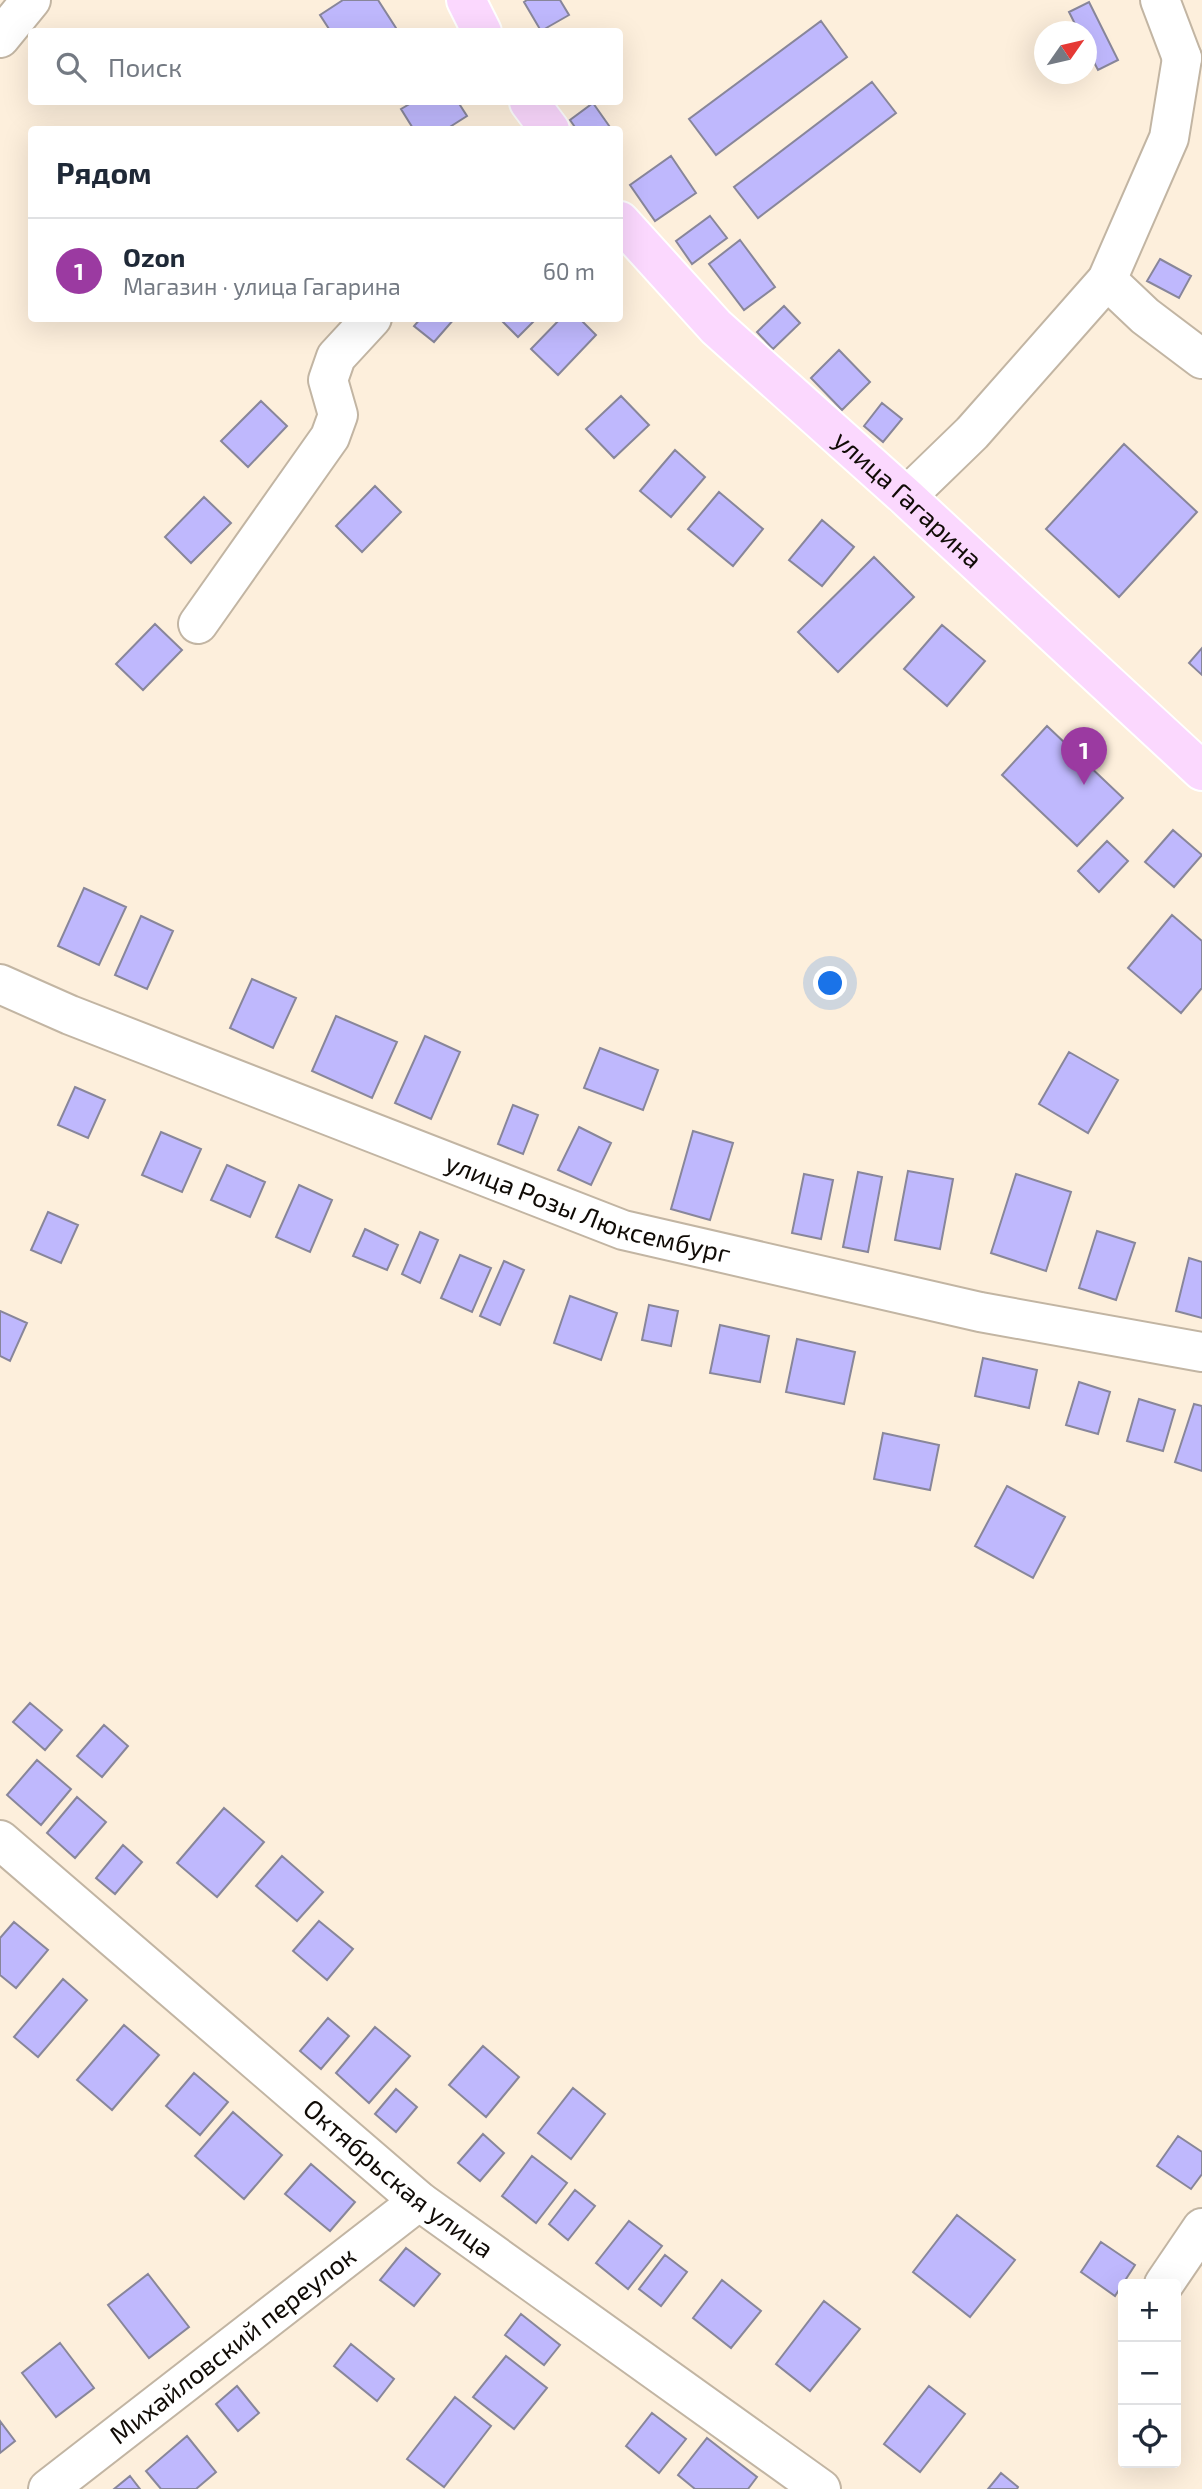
<!DOCTYPE html>
<html lang="ru">
<head>
<meta charset="utf-8">
<style>
	:root { --surface:#fff; --page:#f2f2f3; --text:#1f2937; --muted:#747a83; --line:#e0e1e3; --accent:#9b3aa1 }
	body { margin:0; font-family:"Exo 2",sans-serif; background:var(--page); color:var(--text) }
	.controls { position:absolute; right:21px; bottom:21px; display:grid; overflow:hidden; border-radius:7px; box-shadow:0 7px 28px #0002 }
	.controls button { width:63px; height:63px; display:grid; place-items:center; padding:0; border:0; border-bottom:2px solid var(--line); background:var(--surface); color:var(--text); font:35px sans-serif }
	.compass { position:absolute; left:1034px; top:21px; width:63px; height:63px; border-radius:50%; background:var(--surface); box-shadow:0 7px 28px #0002; rotate:56deg }
	.you { position:absolute; left:831px; top:984px; width:24px; height:24px; margin:-18px; border:5px solid #fff; border-radius:50%; background:#1a73e8; box-shadow:0 0 0 10px #1a73e833 }
	.badge { display:grid; place-items:center; width:46px; height:46px; border-radius:50%; background:var(--accent); color:#fff; font-size:23px; font-weight:700 }
	.pin { position:absolute; translate:-50% -58px; filter:drop-shadow(0 2px 4px #0008) }
	.pin::after { content:''; position:absolute; top:37px; width:24px; height:21px; background:inherit; clip-path:polygon(0 0,100% 0,50% 100%) }
	.list { margin:0; padding:0; list-style:none }
	h2 { display:flex; justify-content:space-between; align-items:center; height:91px; margin:0; padding:0 28px; font-size:30px }
	h2 small { font-size:23px; font-weight:400; color:var(--muted) }
	.list li { display:grid; grid-template-columns:46px 1fr auto; gap:21px; align-items:center; box-sizing:border-box; height:105px; padding:0 28px; border-top:2px solid var(--line) }
	.list b { display:block; font-size:26px; white-space:nowrap }
	.list p { margin:0; font-size:23px; white-space:nowrap; color:var(--muted) }
	.list em { font-size:23px; font-style:normal; color:var(--muted) }
	.icon { flex:none; width:38px; height:38px; fill:none; stroke:currentColor; stroke-width:2; stroke-linecap:round; stroke-linejoin:round }
	.map { position:relative; flex:none; width:1202px; height:2489px; overflow:hidden }
	.search { position:absolute; background:var(--surface); box-shadow:0 7px 28px #0002; left:28px; top:28px; width:595px; height:77px; display:flex; align-items:center; gap:18px; box-sizing:border-box; padding:0 24px; border-radius:7px; color:var(--muted); font-size:26px }
	.panel { position:absolute; background:var(--surface); box-shadow:0 7px 28px #0002; left:28px; top:126px; width:595px; height:196px; border-radius:7px }
	.map>svg:first-child { display:block }
</style>
</head>
<body>
<div class="map">
<svg width="1202" height="2489" viewBox="0 0 1202 2489">
	<rect width="100%" height="100%" fill="#fdefdc"/>
	<path fill="#bfb8fd" stroke="#88869a" stroke-width="2" d="M343 0H378L396 28 390 32H331L320 15Z
		M527 0H560L569 15 541 31 524 2Z
		M1089 2 1118 60 1098 70 1086 47V32H1079L1069 12Z
		M821 21 847 57 716 155 689 119Z
		M872 82 896 113 758 218 734 187Z
		M413 102H458L467 116 445 130H414L401 109Z
		M593 103 612 130H577L570 120Z
		M671 156 696 193 655 221 630 185Z
		M710 216 727 238 692 264 676 241Z
		M740 240 775 287 744 310 709 264Z
		M1160 259 1191 276 1179 298 1147 281Z
		M784 306 800 323 773 349 757 332Z
		M421 318H455L434 342 414 326Z
		M499 318H537L518 337Z
		M561 318H579L596 335 558 375 531 349Z
		M839 350 870 382 842 410 811 378Z
		M621 396 649 425 614 458 586 429Z
		M261 401 287 426 248 467 221 441Z
		M882 403 902 419 883 442 864 426Z
		M1124 444 1197 512 1119 597 1046 529Z
		M675 450 705 477 671 517 640 491Z
		M375 486 401 512 362 552 336 526Z
		M719 492 763 529 733 566 688 529Z
		M204 497 231 523 191 563 165 537Z
		M822 520 854 547 822 586 789 560Z
		M874 557 914 597 838 672 798 632Z
		M155 624 182 650 143 690 116 664Z
		M942 625 985 661 947 706 904 669Z
		M1202 648V675L1189 663Z
		M1047 726 1123 798 1077 846 1002 775Z
		M1173 830 1202 855 1174 887 1145 862Z
		M1107 841 1128 861 1099 892 1078 871Z
		M84 888 126 907 99 965 58 946Z
		M1172 915 1202 941V988L1181 1013 1128 968Z
		M141 916 173 931 147 989 115 975Z
		M252 979 296 998 273 1048 230 1028Z
		M336 1016 397 1042 372 1098 312 1071Z
		M425 1036 460 1052 431 1119 395 1103Z
		M600 1048 658 1070 643 1110 584 1088Z
		M1069 1052 1118 1080 1088 1133 1039 1104Z
		M75 1087 105 1100 88 1138 58 1125Z
		M513 1105 538 1115 523 1154 498 1144Z
		M579 1127 611 1143 591 1185 558 1170Z
		M693 1131 733 1143 710 1220 671 1209Z
		M161 1132 201 1149 182 1192 142 1175Z
		M227 1165 265 1182 250 1217 211 1200Z
		M908 1171 953 1179 940 1249 895 1240Z
		M858 1172 882 1177 868 1252 843 1247Z
		M804 1174 833 1180 821 1239 792 1233Z
		M1016 1174 1071 1192 1046 1271 991 1253Z
		M299 1185 332 1200 310 1252 276 1237Z
		M48 1212 78 1225 61 1263 31 1250Z
		M365 1229 398 1245 387 1270 353 1256Z
		M1097 1231 1135 1243 1116 1300 1079 1288Z
		M420 1232 438 1240 420 1283 402 1274Z
		M460 1255 491 1268 472 1312 441 1298Z
		M1189 1258 1202 1262V1318L1176 1311Z
		M504 1261 524 1270 500 1325 480 1316Z
		M570 1296 617 1313 601 1360 554 1343Z
		M649 1305 678 1311 671 1346 642 1340Z
		M0 1311 27 1323 10 1361 0 1356Z
		M720 1325 769 1336 760 1382 710 1373Z
		M797 1339 855 1352 844 1404 786 1392Z
		M983 1358 1037 1370 1029 1408 975 1396Z
		M1079 1382 1110 1392 1098 1434 1066 1425Z
		M1139 1399 1175 1410 1163 1451 1127 1441Z
		M1194 1404 1202 1406V1471L1175 1462Z
		M883 1433 939 1445 930 1490 874 1479Z
		M1007 1486 1065 1517 1033 1578 975 1546Z
		M30 1703 62 1730 45 1750 13 1722Z
		M104 1725 128 1746 102 1777 77 1756Z
		M37 1760 71 1789 41 1825 7 1795Z
		M77 1797 106 1822 75 1858 47 1833Z
		M224 1808 264 1842 217 1897 177 1863Z
		M123 1845 142 1862 115 1894 96 1878Z
		M282 1856 323 1892 297 1921 256 1886Z
		M319 1921 353 1949 327 1980 293 1951Z
		M14 1922 48 1950 16 1988 0 1975V1938Z
		M63 1979 87 2000 38 2057 14 2037Z
		M328 2018 349 2036 321 2069 300 2051Z
		M124 2025 159 2055 112 2110 77 2080Z
		M375 2027 410 2056 369 2103 336 2073Z
		M483 2046 519 2077 486 2117 449 2085Z
		M194 2073 228 2102 200 2135 166 2106Z
		M573 2088 605 2114 571 2159 538 2133Z
		M396 2089 417 2107 396 2132 375 2114Z
		M233 2112 282 2155 244 2199 195 2156Z
		M483 2134 504 2153 480 2181 458 2163Z
		M1178 2136 1202 2152V2174L1191 2189 1157 2166Z
		M532 2156 567 2183 536 2223 502 2196Z
		M311 2164 355 2202 330 2231 285 2194Z
		M575 2190 595 2206 568 2240 549 2224Z
		M957 2215 1015 2260 970 2317 913 2272Z
		M629 2221 662 2246 628 2289 596 2263Z
		M1101 2242 1135 2265 1115 2296 1081 2272Z
		M406 2248 440 2274 414 2306 380 2280Z
		M665 2255 687 2272 661 2306 639 2289Z
		M148 2274 189 2327 149 2358 108 2305Z
		M722 2280 761 2311 731 2348 693 2318Z
		M824 2301 860 2329 810 2391 776 2364Z
		M521 2314 560 2345 544 2365 505 2335Z
		M60 2343 94 2388 56 2417 22 2373Z
		M351 2344 394 2379 377 2401 334 2366Z
		M506 2356 547 2388 514 2429 473 2397Z
		M237 2386 259 2413 238 2431 216 2404Z
		M929 2386 965 2414 920 2472 884 2444Z
		M455 2397 491 2426 444 2487 407 2459Z
		M652 2413 686 2439 659 2473 626 2446Z
		M0 2421 15 2441 0 2453Z
		M187 2436 216 2472 196 2489H161L146 2471Z
		M707 2438 757 2477 748 2489H695L678 2475Z
		M1001 2473 1018 2487 1017 2489H988Z
		M130 2476 140 2489H114Z"/>
	<g fill="none" stroke-linecap="round" stroke-linejoin="round">
		<g stroke="#c2b5a3" stroke-width="42">
			<g id="minor">
				<path d="M1160 0 1182 58"/>
				<path d="M0 38 31 0"/>
				<path d="M1107 280 1145 316 1202 359"/>
				<path d="M906 497 972 433 1107 280 1169 138 1182 58"/>
				<path d="M198 624 330 437 338 415 328 380 336 357 372 318"/>
				<path id="s1" d="M0 984 70 1015 623 1230 980 1312 1202 1352"/>
				<path id="s2" d="M0 1840 419 2201 821 2489"/>
				<path d="M1164 2284 1202 2228"/>
				<path id="s3" d="M48 2489 419 2201"/>
			</g>
		</g>
		<g stroke="#fff" stroke-width="42">
			<g id="major">
				<path d="M466 0 482 32"/>
				<path d="M529 102 550 130"/>
				<path id="s4" d="M620 221 716 327 906 497 1202 771"/>
			</g>
		</g>
		<use href="#minor" stroke="#fff" stroke-width="38"/>
		<use href="#major" stroke="#fbd8fe" stroke-width="38"/>
	</g>
	<g text-anchor="middle" stroke-width="7" stroke-linejoin="round" paint-order="stroke">
		<g font-size="26" fill="#100b06" stroke="#fdefdc">
			<text dy="9" stroke="none"><textPath href="#s4" startOffset="401">улица Гагарина</textPath></text>
			<text dy="9" stroke="none"><textPath href="#s1" startOffset="630">улица Розы Люксембург</textPath></text>
			<text dy="9" stroke="none"><textPath href="#s2" startOffset="523">Октябрьская улица</textPath></text>
			<text dy="9" stroke="none"><textPath href="#s3" startOffset="234">Михайловский переулок</textPath></text>
		</g>
	</g>
</svg>
<div class="controls">
<button>+</button>
<button>−</button>
<button><svg class="icon" aria-label="locate" viewBox="0 0 24 24"><circle cx="12" cy="12" r="6"/><path d="M12 2v4M12 18v4M2 12h4M18 12h4"/></svg></button>
</div>
<svg class="compass" viewBox="-18 -18 36 36"><path d="M0-13l5 13h-10z" fill="#e53935"/><path d="M0 13l5-13h-10z" fill="#747a83"/></svg>
<div class="you"></div>
<div class="pin badge" style="left:1084px;top:785px">1</div>
<div class="search"><svg class="icon" aria-label="search" viewBox="0 0 24 24"><circle cx="10" cy="10" r="6"/><path d="M15 15l6 6"/></svg>Поиск</div>
<section class="panel">
<h2>Рядом<small></small></h2>
<ul class="list">
<li><span class="badge">1</span><div><b>Ozon</b><p>Магазин · улица Гагарина</p></div><em>60 m</em></li>
</ul>
</section>
</div>
</body>
</html>
